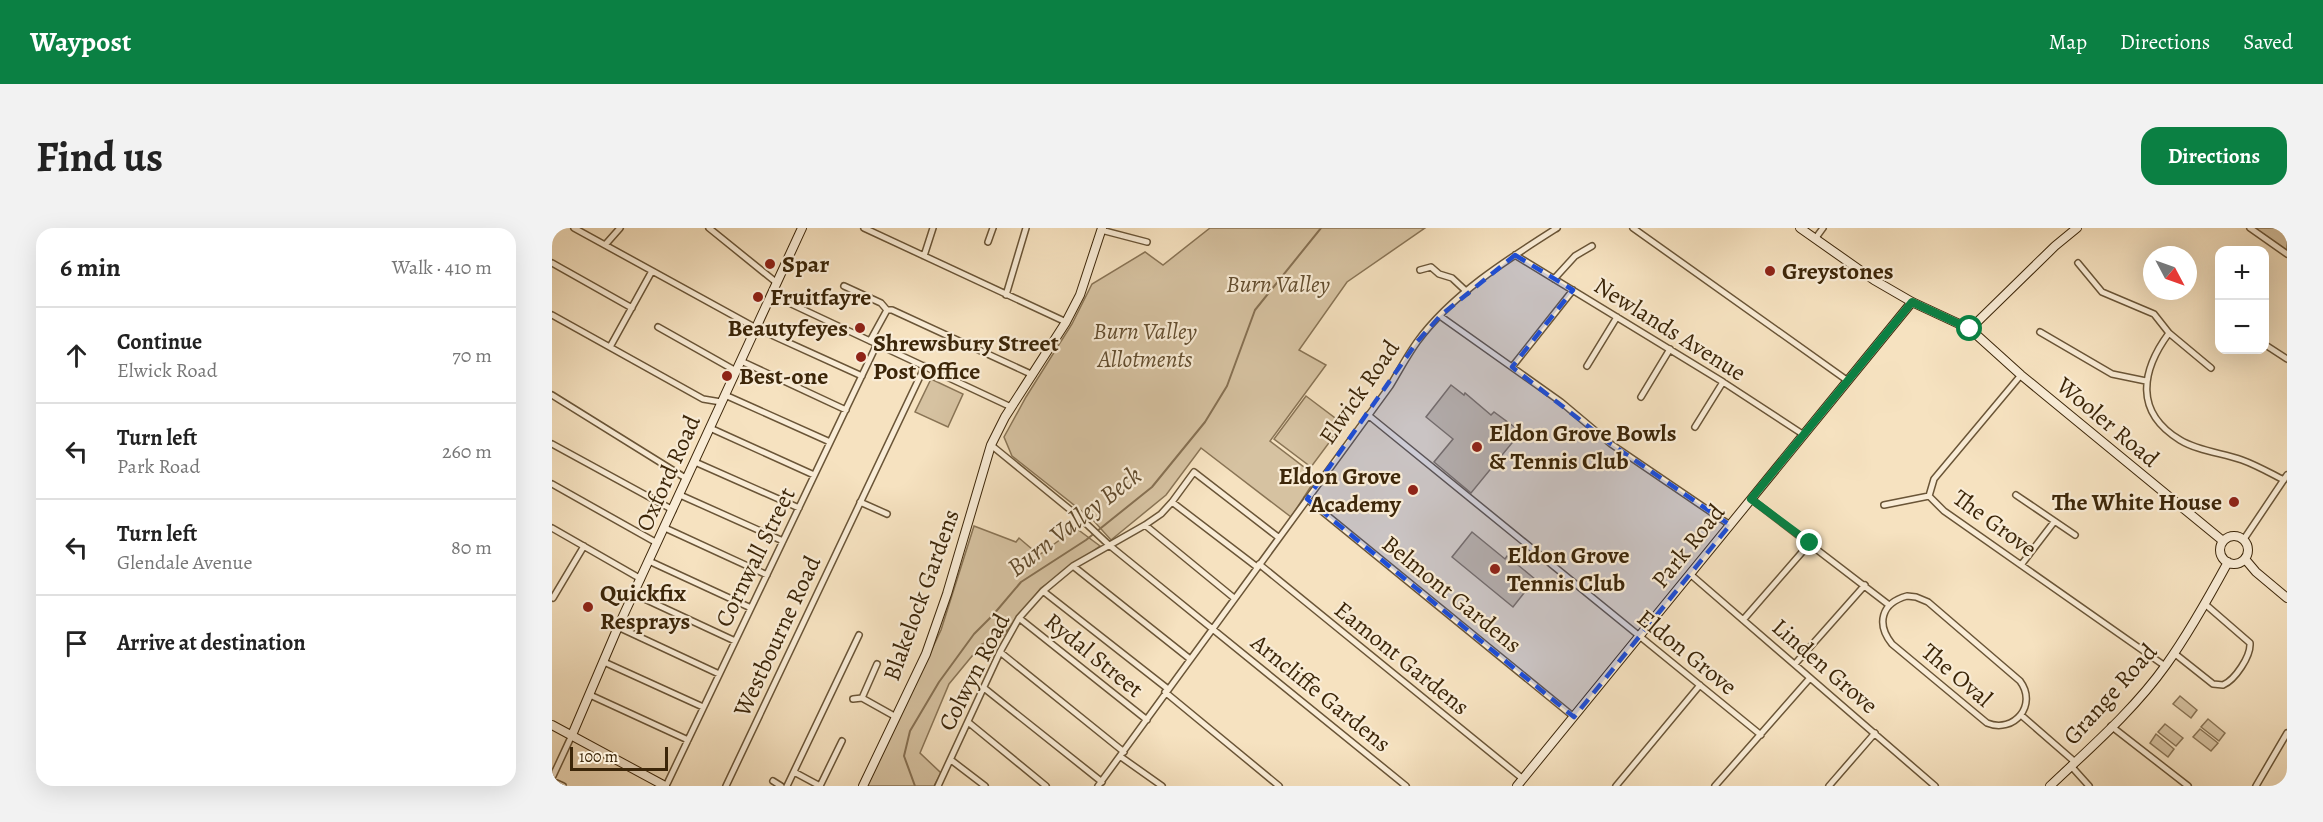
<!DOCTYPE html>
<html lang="en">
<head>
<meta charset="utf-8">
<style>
	:root { --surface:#fff; --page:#f2f2f2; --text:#222; --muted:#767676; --line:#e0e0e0; --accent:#0b8043 }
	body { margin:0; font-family:Alegreya,serif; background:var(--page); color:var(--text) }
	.controls { position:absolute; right:18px; top:18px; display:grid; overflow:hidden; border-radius:12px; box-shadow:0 6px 24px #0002 }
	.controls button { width:54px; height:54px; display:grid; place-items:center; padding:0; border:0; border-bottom:2px solid var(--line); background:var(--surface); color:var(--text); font:30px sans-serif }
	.compass { position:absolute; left:1591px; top:18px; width:54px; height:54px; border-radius:50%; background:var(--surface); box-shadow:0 6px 24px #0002; rotate:131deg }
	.scale { position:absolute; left:18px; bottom:15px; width:98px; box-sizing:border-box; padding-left:6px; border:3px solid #3c2609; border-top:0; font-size:16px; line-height:21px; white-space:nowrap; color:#3c2609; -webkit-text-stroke:4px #f9ecd6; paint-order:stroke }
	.stop { position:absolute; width:18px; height:18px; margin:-14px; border:4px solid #0b8043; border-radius:50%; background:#fff }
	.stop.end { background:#0b8043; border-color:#fff; box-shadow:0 2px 6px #0008 }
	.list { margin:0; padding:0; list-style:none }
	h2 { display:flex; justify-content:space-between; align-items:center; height:78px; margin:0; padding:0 24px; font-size:26px }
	h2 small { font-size:20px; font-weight:400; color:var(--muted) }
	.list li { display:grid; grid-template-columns:39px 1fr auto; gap:18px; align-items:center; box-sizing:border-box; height:96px; padding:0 24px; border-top:2px solid var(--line) }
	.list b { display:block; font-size:22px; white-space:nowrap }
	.list p { margin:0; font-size:20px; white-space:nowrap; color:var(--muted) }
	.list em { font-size:20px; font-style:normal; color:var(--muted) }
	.icon { flex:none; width:33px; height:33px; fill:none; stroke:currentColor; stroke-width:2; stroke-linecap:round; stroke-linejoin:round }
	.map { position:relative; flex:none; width:1735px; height:558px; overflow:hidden; border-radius:18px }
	header { display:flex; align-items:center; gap:36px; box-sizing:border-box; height:84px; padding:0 30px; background:var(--accent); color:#fff }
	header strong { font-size:28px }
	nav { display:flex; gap:33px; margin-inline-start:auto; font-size:21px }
	.intro { display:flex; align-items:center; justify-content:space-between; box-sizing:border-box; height:144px; padding:0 36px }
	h1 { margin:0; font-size:42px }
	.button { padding:15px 27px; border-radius:18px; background:var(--accent); color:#fff; font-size:21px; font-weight:700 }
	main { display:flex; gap:36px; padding:0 36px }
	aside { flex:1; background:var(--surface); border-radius:18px; box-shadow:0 6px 24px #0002 }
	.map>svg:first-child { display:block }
</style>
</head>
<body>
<header>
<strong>Waypost</strong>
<nav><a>Map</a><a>Directions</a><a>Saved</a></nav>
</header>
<div class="intro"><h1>Find us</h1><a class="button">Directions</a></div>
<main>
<aside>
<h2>6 min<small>Walk · 410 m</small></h2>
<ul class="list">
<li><svg class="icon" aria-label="ahead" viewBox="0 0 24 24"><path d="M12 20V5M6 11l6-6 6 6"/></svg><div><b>Continue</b><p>Elwick Road</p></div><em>70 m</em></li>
<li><svg class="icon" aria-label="left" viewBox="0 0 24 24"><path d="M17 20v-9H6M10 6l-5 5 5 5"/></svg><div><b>Turn left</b><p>Park Road</p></div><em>260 m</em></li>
<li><svg class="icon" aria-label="left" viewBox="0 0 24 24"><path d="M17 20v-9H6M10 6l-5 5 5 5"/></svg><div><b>Turn left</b><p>Glendale Avenue</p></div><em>80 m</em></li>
<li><svg class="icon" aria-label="arrive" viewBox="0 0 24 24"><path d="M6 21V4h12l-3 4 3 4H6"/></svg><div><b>Arrive at destination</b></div></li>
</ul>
</aside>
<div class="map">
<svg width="1735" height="558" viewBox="0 0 1735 558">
	<rect width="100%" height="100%" fill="#f6e2c0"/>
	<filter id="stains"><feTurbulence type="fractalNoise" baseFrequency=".00333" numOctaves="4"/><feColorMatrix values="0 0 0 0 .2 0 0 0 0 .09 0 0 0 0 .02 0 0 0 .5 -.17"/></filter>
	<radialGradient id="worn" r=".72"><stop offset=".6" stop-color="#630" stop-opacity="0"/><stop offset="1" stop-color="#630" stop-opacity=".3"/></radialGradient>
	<path fill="#d6c2a1" stroke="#897455" stroke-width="1.5" d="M658 0H873L795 54 747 122 774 137 718 213 765 249 739 289 649 220 614 267 559 312 541 292 460 228 452 209 474 169 520 96 540 56 593 24 611 37Z
		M1703 0H1735V23Z
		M379 151 411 166 396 199 363 184Z
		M899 157 912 167 913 165 939 187 942 184 969 204 919 265 882 234 901 211 874 189Z
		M754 168 791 196 759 239 722 211Z
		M422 298 464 314 467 310 487 327 509 311 521 298 548 318 489 360 449 410 430 416 397 456 368 525 389 545 382 558H315L389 402Z
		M920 304 953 331 955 328 983 351 961 379 900 329Z
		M1628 468 1645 482 1639 490 1621 476Z
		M1656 491 1673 505 1667 513 1649 499Z
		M1613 496 1631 510 1624 518 1606 504Z
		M1648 501 1666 515 1659 523 1641 509Z
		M1604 506 1622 521 1616 529 1598 515Z"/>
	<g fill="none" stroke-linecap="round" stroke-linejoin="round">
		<path stroke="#867052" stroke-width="2" d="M363 558 352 528 358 503 387 454 422 406 441 387 469 354 534 312 600 259 653 194 675 158 703 82 769 0"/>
		<g stroke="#6a5537" stroke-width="8">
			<path id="street" d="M22 0 204 100 310 148
				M157 0 225 55
				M312 0 514 94
				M1081 0 1296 153
				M1698 0 1735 26
				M549 2 595 14
				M1263 11 1271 0
				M436 14 441 0
				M53 17 68 0
				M963 27 1171 154 1252 207
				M372 28 381 0
				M0 35 80 80
				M1526 35 1550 64 1602 86 1617 105C1589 143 1582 184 1628 212 1646 223 1670 225 1690 232 1704 237 1718 245 1732 252
				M868 42 879 39 887 46 900 50 915 64
				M1002 51 1023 28 1040 18
				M292 58 329 75 335 82H340L481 147
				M454 67 474 0
				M218 70 235 74 459 179
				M0 87 151 171 169 174
				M888 88 1009 174 1059 216 1178 297
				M106 99 184 143
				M1488 104 1560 146 1594 153
				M1617 105 1659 140
				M318 113 335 82
				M1712 116 1735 131
				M58 119 100 43
				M189 133 294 182
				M1035 138 1065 89
				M960 139 1021 62
				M1469 147 1382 251 1377 268 1392 283 1613 438
				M0 167 135 251
				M173 167 278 214
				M1089 169 1118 121
				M816 187 1209 507
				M1143 199 1171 154
				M158 200 262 247
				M0 216 121 282
				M439 217 527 289 557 317 854 558
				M143 234 247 280
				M0 256 105 315
				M128 267 231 313
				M1464 267 1523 307
				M755 271 1022 489
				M1199 271 1337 377
				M308 274 335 286
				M620 274 705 339
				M1332 277 1377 268
				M593 297 682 370
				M0 300 89 351
				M113 300 215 347
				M1692 311 1735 247
				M97 333 199 380
				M707 336 971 551
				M1469 337 1502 294
				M521 338 638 431
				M1138 346 1383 558
				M491 363 616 461
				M82 366 183 413
				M1355 368 1364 369 1376 374 1468 453C1486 477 1462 506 1435 495L1340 416C1324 396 1329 375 1355 368Z
				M1 370 32 318
				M467 390 595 492
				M1191 392 1258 315
				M66 399 167 446
				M448 424 572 524
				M1622 425 1661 456 1671 457C1683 452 1699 428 1698 415L1653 376
				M52 434 151 479
				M1243 436 1313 357
				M432 460 550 554
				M613 464 727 558
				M38 467 136 512
				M310 470 325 436
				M301 471 310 470 344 489
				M1469 487 1523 534
				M416 494 494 558
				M1559 498 1636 558
				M569 529 610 558
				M399 532 433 558
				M1519 538 1537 558
				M242 544 268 558
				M0 550 20 507
				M0 553 11 558
				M221 553 229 558
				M114 558 325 116
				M174 558 373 138
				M235 558 307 407
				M268 558 290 513
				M386 558 448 424 467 390 491 363 521 338 593 297 609 286 620 274 642 244 726 309
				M546 558 838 158C847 143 855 128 865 114 900 66 956 31 1005 0
				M1064 558 1148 457
				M1163 558 1258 450
				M1277 558 1323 505
				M1704 558 1735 505"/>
		</g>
		<g stroke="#3c2609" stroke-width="10">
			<path id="secondary" d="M1248 0 1322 52 1360 74 1418 101 1469 147 1671 313
				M1418 101 1503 18 1525 0
				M1668 322a14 14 0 1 1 28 0a14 14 0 1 1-28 0Z
				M1693 331 1704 344 1735 370
				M0 497 113 558
				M20 507 66 399 250 0
				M311 558 374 426 395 366 439 217 453 189 514 94 528 67 550 0
				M965 558 1360 74
				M1498 558C1538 520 1582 482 1614 437 1637 405 1657 369 1676 334"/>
		</g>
		<use href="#street" stroke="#f9ecd6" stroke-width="5"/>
		<use href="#secondary" stroke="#f9ecd6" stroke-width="8"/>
	</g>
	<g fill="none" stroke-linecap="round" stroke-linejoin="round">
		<path stroke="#0b8043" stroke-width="8" d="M1258 315 1199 271 1360 74 1418 101"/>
	</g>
	<path fill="#1d4ed8" fill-opacity="0.2" stroke="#1d4ed8" stroke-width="4.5" stroke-dasharray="12 8" stroke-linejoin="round" d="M963 27 1021 62 960 139 1059 216 1178 297 1022 489 755 271 865 114 888 88Z"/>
	<g fill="#8f2418" stroke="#f9ecd6" stroke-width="2">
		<circle cx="218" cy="36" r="6"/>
		<circle cx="1218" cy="43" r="6"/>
		<circle cx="206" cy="69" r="6"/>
		<circle cx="308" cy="100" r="6"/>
		<circle cx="309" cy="129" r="6"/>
		<circle cx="175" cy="148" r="6"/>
		<circle cx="925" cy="219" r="6"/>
		<circle cx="861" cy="262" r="6"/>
		<circle cx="1682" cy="274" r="6"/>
		<circle cx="943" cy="341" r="6"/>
		<circle cx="36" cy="379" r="6"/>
	</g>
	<g text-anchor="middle" stroke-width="4.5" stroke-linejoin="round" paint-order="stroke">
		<g font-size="24" font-weight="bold" fill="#3c2609" stroke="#f9ecd6" text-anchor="start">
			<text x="230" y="44">Spar</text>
			<text x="1230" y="51">Greystones</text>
			<text x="218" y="77">Fruitfayre</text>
			<text x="296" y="108" text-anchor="end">Beautyfeyes</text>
			<text x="321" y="123">Shrewsbury Street<tspan x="321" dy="28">Post Office</tspan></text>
			<text x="187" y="156">Best-one</text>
			<text x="937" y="213">Eldon Grove Bowls<tspan x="937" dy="28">&amp; Tennis Club</tspan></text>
			<text x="849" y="256" text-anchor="end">Eldon Grove<tspan x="849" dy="28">Academy</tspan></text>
			<text x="1670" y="282" text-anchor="end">The White House</text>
			<text x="955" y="335">Eldon Grove<tspan x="955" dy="28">Tennis Club</tspan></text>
			<text x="48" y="373">Quickfix<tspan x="48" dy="28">Resprays</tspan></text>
		</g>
		<g font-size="24" font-style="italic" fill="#624d2f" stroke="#f9ecd6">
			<text x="726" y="64">Burn Valley</text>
			<text x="593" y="111">Burn Valley<tspan x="593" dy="28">Allotments</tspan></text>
		</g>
		<g font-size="24" fill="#3c2609" stroke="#f9ecd6">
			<text transform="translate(1118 101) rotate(32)" y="8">Newlands Avenue</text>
			<text transform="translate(807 164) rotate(-55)" y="8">Elwick Road</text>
			<text transform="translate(1556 194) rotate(40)" y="8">Wooler Road</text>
			<text transform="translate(116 245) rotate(-66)" y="8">Oxford Road</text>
			<text transform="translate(1443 295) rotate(36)" y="8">The Grove</text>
			<text transform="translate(1136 318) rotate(-51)" y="8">Park Road</text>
			<text transform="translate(203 329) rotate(-64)" y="8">Cornwall Street</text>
			<text transform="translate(900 366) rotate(39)" y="8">Belmont Gardens</text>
			<text transform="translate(369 367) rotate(-70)" y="8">Blakelock Gardens</text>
			<text transform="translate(225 408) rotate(-65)" y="8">Westbourne Road</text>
			<text transform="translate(1135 424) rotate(39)" y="8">Eldon Grove</text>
			<text transform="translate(542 427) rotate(39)" y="8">Rydal Street</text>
			<text transform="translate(850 430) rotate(39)" y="8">Eamont Gardens</text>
			<text transform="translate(1273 438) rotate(41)" y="8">Linden Grove</text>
			<text transform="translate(422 444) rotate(-63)" y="8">Colwyn Road</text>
			<text transform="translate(1405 447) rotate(40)" y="8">The Oval</text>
			<text transform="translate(769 465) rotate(39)" y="8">Arncliffe Gardens</text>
			<text transform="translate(1558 466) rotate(-48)" y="8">Grange Road</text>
		</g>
		<g font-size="26" font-style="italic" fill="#614b2d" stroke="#f9ecd6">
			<text transform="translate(522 293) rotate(-38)" y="9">Burn Valley Beck</text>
		</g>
	</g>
	<rect width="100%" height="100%" filter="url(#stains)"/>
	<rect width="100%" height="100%" fill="url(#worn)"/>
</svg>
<div class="controls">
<button>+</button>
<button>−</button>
</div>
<svg class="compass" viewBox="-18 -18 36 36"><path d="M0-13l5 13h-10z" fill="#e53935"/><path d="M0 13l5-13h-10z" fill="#767676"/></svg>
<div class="scale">100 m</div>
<div class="stop" style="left:1418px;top:101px"></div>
<div class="stop end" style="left:1258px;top:315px"></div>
</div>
</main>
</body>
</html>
